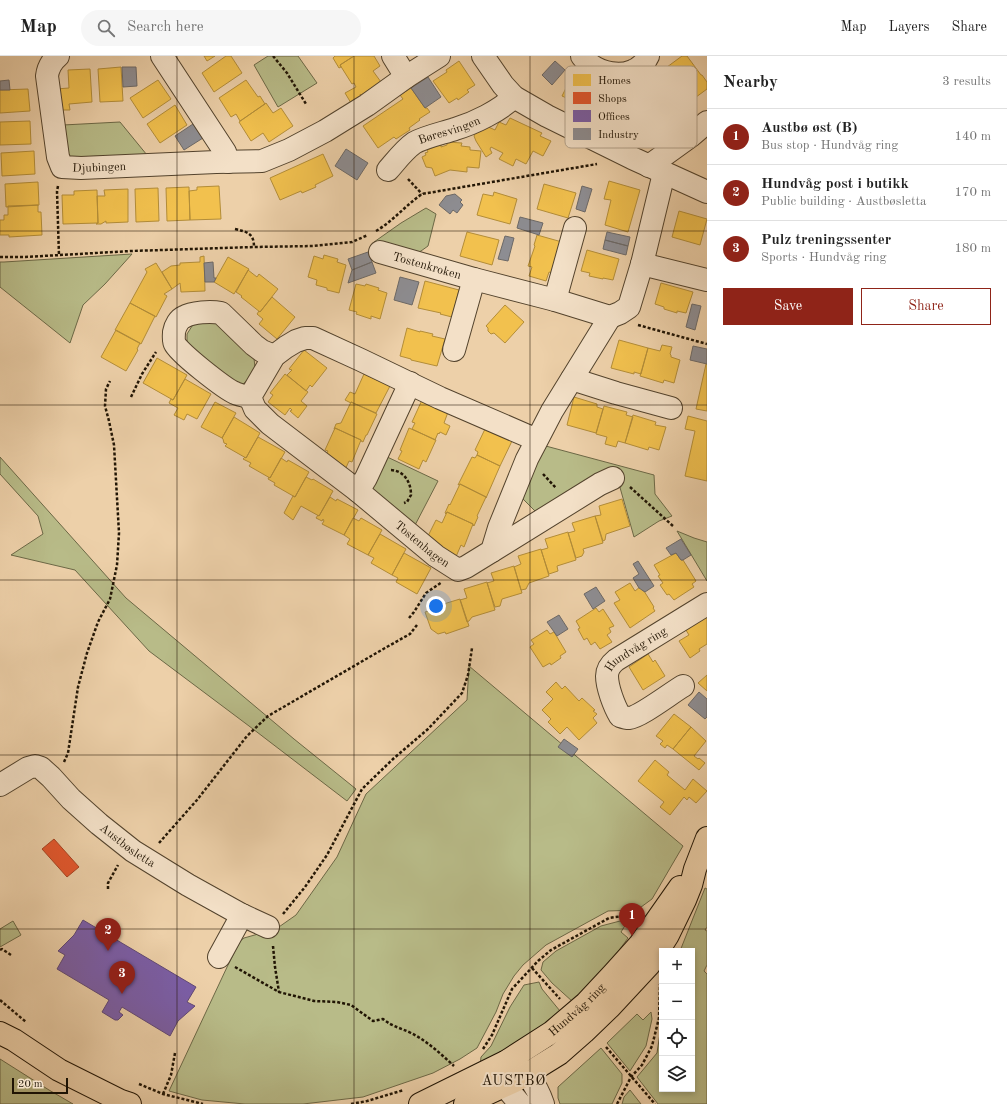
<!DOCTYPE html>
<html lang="en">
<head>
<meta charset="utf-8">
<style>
	:root { --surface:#fff; --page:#f6f6f6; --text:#222; --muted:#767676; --line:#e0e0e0; --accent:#8f2418 }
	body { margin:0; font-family:"Old Standard TT",serif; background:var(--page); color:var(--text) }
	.controls { position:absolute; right:12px; bottom:12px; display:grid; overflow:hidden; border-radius:0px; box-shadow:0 2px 6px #0003 }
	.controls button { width:36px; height:36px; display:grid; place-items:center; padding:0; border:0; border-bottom:1px solid var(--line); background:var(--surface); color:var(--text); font:20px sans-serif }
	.scale { position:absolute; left:12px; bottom:10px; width:56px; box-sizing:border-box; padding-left:4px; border:2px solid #201404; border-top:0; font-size:11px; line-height:14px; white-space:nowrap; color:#201404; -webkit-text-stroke:3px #f3e0c7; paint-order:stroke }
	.you { position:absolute; left:436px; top:550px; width:14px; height:14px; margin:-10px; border:3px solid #fff; border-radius:50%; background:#1a73e8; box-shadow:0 0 0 6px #1a73e833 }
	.badge { display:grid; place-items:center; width:26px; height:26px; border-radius:50%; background:var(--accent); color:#fff; font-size:13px; font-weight:700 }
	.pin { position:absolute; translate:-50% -33px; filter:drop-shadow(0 1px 2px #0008) }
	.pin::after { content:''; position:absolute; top:21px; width:14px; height:12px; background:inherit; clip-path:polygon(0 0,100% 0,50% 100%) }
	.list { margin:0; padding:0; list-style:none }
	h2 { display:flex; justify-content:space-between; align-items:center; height:52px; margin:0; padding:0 16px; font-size:17px }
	h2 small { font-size:13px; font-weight:400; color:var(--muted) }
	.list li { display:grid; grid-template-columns:26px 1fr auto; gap:12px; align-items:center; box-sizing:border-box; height:56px; padding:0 16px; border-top:1px solid var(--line) }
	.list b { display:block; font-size:15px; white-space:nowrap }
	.list p { margin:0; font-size:13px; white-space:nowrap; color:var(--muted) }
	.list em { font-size:13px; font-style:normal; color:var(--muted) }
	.actions { display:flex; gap:8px; padding:12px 16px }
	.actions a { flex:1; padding:9px 0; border:1px solid var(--accent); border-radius:0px; text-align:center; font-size:14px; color:var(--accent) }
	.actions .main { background:var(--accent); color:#fff }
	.icon { flex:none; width:22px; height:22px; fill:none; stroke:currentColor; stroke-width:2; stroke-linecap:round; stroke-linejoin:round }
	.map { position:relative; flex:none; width:707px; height:1048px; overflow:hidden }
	header { display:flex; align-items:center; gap:24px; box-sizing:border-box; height:56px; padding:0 20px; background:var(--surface); border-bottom:1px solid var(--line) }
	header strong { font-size:19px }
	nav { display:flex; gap:22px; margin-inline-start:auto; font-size:14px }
	.search { width:280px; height:36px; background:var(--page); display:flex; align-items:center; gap:10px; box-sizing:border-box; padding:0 14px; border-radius:22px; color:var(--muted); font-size:15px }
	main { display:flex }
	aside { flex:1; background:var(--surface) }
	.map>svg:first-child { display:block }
</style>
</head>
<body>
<header>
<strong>Map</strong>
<div class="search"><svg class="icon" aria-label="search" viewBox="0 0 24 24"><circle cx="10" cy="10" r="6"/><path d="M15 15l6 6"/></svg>Search here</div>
<nav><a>Map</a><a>Layers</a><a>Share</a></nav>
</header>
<main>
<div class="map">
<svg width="707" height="1048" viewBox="0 0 707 1048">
	<rect width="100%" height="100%" fill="#edd0a9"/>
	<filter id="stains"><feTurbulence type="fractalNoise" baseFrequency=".005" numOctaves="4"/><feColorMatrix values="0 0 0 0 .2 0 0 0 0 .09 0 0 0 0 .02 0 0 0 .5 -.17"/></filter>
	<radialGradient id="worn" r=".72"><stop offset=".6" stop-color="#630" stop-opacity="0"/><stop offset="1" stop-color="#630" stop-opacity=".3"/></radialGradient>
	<path fill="#b8bb88" stroke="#6c6846" d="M268 0H298L317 27 278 51 254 9Z
		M120 66 147 99 69 101 63 69Z
		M426 152 436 158 428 190 421 195 414 198 374 186 401 167Z
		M132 198 105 228 83 249 70 287 0 231V206H4Z
		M218 264 254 302 255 312 250 322 243 328 234 329 187 287V278L194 267Z
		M542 389 654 419 655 438 672 460 659 465 634 481 619 428 537 457 518 438Z
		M383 399 438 425 413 473 368 435Z
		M0 401 126 542 294 683 356 733 347 745 253 673 149 595 75 514 11 499 43 478 38 460 0 418Z
		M677 475 694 482 707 486V525Z
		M469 610 683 790 652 843 637 854 608 855 546 889 523 909 514 920 503 938 496 956 477 992 460 1003 433 1017 363 1041 303 1048H245L202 1044 169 1035 228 909 240 885 244 882 276 873 296 859 337 801 366 738 467 644Z
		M705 832 707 833V871L705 874 707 875V909L704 915 707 918V1048H658L637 1021 657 997 662 964V1033H692V895H680Z
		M13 865 21 879 0 891V873Z
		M620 865H628L621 876 628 882 601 919 573 946 552 927 541 914 543 906 556 895 601 870Z
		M539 926 542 933 560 955 552 964 480 1011 481 1001 491 990 510 951 524 929Z
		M651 956 652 963 646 990 630 1015 607 987 637 958 643 964Z
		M601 992 622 1018V1027L612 1048H560L558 1042V1031Z
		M0 1003 49 1034 73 1048H0Z
		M630 1034 641 1048H622L624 1041Z"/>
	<path fill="#f2c14e" stroke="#b38d38" d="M204 0H215L207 5Z
		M226 0H231L242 17 214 36 202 17Z
		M335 0H354L340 9 341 11 339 12 333 2Z
		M354 0H374L380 10 373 15 381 26 361 39 360 38 361 40 351 47 345 37 356 31 354 27 352 28 340 9Z
		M682 0H687L701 19H702L707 26V33L688 47 679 35H680L663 14Z
		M459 5 475 29 467 34 469 36 458 44 457 42 449 47 433 25 447 16 446 14Z
		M121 11 123 45 100 46 98 13Z
		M90 13 92 46 69 48 70 54H57L56 33 69 32 68 14Z
		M575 14 612 32 600 57 562 40Z
		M158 24 171 43 143 62 130 42Z
		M246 24 258 41 260 40 265 48 240 65 236 58 231 61 219 42Z
		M411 32 425 52H427L430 56 419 63 420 64 409 72 410 74 396 83 394 81 378 92 363 70 403 43 400 39Z
		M28 33 30 55 0 57V34Z
		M266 47 273 57 281 52 293 70 269 86 263 77 251 85 239 66Z
		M175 49 187 69 160 87 147 68Z
		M510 62 542 77 540 80 551 85 543 100 533 95 526 108 516 103 513 110 499 103 503 97 491 91 490 93 492 97 486 101 476 85 474 80 479 70 484 69 495 74 499 66 506 69Z
		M30 65 31 88 0 89V66Z
		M447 86 462 87 461 90 470 91V94L481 95 479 112 467 111V116L450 114 435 120 432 112 426 111 422 101 426 99 425 97 428 96 427 94 441 88V91L447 89Z
		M34 95 35 118 2 120 1 97Z
		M323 98 333 120 315 129 316 131 302 137 301 135 280 144 270 122Z
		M609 125 640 134 628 176 605 169 611 144 604 143Z
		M38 126 39 149 6 151 5 128Z
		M544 128 576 137 568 162 537 153Z
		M219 130 221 163 190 164 189 135 197 134V131Z
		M189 131 190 164 167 165 166 132Z
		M158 132 159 165 136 166 135 133Z
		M128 133V166L106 167V165L101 168H96L98 167 97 140H105L104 134Z
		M97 134 98 167 63 168 62 139H74V135Z
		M494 136 517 143 510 168 477 159 483 138 493 140Z
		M38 149V156H41L42 179 9 181V179H0V164H4V159H8V150Z
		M679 155 707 163 700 189 672 181Z
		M467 176 499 184 492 209 460 200Z
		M537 179 562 186 553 217 549 216 546 225 529 220 532 211 528 210 535 190 534 189Z
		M587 194 619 203 613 224 603 222V223L589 220 590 217 581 215Z
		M324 199 338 203 337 206 346 209 339 237 327 234V232L316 229 317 224 308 221 314 200 323 203Z
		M204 200 205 235 181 236 180 227 172 233 162 216 171 210 180 209V207L200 206V201Z
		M228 201 249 213 234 238 214 226Z
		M156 207 172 233 164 238 167 240 156 261 130 247 147 216 145 213Z
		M248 214 257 221 259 218 278 233 260 256 241 241 242 240 236 236Z
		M425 225 459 234 452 261 440 258 441 257 418 252Z
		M661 227 693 236 686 257 677 255V257L664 253V251L655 248Z
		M356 228 365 230 366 228 379 232 378 234 387 237 380 263 371 260V263L356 258 357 256 349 254Z
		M272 241 295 261 277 283 259 268 263 263 257 258 259 255 260 256Z
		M130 247 155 260 141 288 115 274Z
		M505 249 524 266 505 287 494 277 491 278 488 275V272L486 270Z
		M407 272 420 276V275L433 278 432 280 445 283 437 310 411 304V303L400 300Z
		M116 274 140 287 137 293 138 294 126 315 101 301Z
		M619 284 648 292 641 318 634 316V318L611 312Z
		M662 289 672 291 670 298 671 299V301L680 304 674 327 664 324 663 327 640 320 648 292 660 295Z
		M304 294 327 312 312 331 310 329 306 335 287 319 292 314 289 313Z
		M157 302 187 319 173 344 143 327Z
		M706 308 707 309V355L696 353Z
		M285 318 308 336 301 345 307 350 298 362 290 355 292 354 290 352 285 359 268 346 273 339 270 337Z
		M364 318 390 330 376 357 351 346V347L345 344 350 336 355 338Z
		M185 323 211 338 197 363 187 358 184 364 174 359 178 352 169 347 171 343 173 344Z
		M574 341 597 348V351L603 353 596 377 567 369Z
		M422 344 448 356 444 367 450 370 446 379 440 376 439 378 438 377 435 384 412 373 415 367 412 366Z
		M215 346 236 357 222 382 201 371Z
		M351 346 377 358 367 379H366L363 386 361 385V384L335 372V373H334L336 368 341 367Z
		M604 350 627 356 626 359 633 361 625 387 618 385 616 391 605 388 607 381 596 378Z
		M633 359 656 366 655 369 666 371 659 394 649 391 648 394 625 387Z
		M688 360 707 365V425L685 420 695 375 685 373Z
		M234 361 260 377 246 402 225 390 227 388 224 387 223 383 222 382Z
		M335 372 361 384 352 406 349 405 344 416 325 401 328 395 325 394Z
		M409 372 436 384 426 406 423 404 419 413 398 403 402 395 400 394Z
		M485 373 512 385 500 410 477 399 478 396 475 394Z
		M258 381 285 396 270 422 249 410 251 407 243 403 245 401 246 402Z
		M477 399 500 410 486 442V441L460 428 458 429 472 401 475 402Z
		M281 402 287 406 288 404 309 416 295 441 274 429 275 427 268 423 269 421 270 422Z
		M306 421 312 424 313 423 333 435 319 460 301 450 293 464 284 457 293 440 295 441Z
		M460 428 486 441 477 460 478 461 474 470 473 469V468L447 456 446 458 445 457 449 448 450 449Z
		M330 441 336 445 337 443 358 454 344 479 322 468 324 465 323 463 322 465 316 462 318 459 319 460Z
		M622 443 630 470 606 478 605 484 603 485 595 460 601 459 599 450Z
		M447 456 473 468 464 491 461 489 455 503 428 480 436 464 442 467Z
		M595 460 603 487 583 493 584 496 582 500 576 502 568 477 575 475 572 467Z
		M353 462 359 465 361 462 382 474 368 499 347 488 350 483 344 479Z
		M568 476 576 504 557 510 558 515 549 518 541 494 548 492 545 483Z
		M380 478 406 493 392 519 371 507 374 502 368 499Z
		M541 493 549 520 529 527 526 533 521 534 514 511 521 508 518 500Z
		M404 497 431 512 417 538 396 526 398 522 392 519Z
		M676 497 681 504H683L696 525 692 528 694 531 674 544 669 538 667 539 660 529 663 527 658 520 660 519 654 509Z
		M514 510 522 537 502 543 500 550 495 551 487 527 494 525 491 517Z
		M487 526 495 554 472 561 469 565 467 566 460 544 467 542 464 533Z
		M630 527 635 535 640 531 643 535H644L654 551 653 552 655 555 630 572 614 547 620 544 615 536Z
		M460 543 469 570 446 578 445 576 438 578 431 573 425 556 438 552 437 550Z
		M596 552 599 556 603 553 614 570 609 572 611 576 607 579 612 586 600 593 595 586 591 589 587 582 584 584 578 573 580 572 576 565Z
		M707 556V588L699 593 700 595 690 602 679 585 689 579 684 571Z
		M547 574 550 578 554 576 566 596 560 600 561 602 551 609 550 607 543 611 530 591 534 588 531 584Z
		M648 598 653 606 655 604 665 620 643 634 629 611Z
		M707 619V635L698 627Z
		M556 626 562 633 565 630 579 645 582 642 595 654 593 655 597 658 593 662 597 667 579 684 567 671 560 678 548 666 551 663 542 654 553 643 546 636Z
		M674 658 691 671 673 693 667 689 665 692 660 688 663 685 656 680Z
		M691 671 706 685 694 700 698 703 699 702 705 707 699 714 673 693Z
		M655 704 669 716 667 719 685 734 693 723 707 735 696 747 689 741 687 744 684 741 670 759 660 751 664 746 638 725Z"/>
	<path fill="#e4572e" stroke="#a94321" d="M54 783 79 811 67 821 42 793Z"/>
	<path fill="#7b5ea7" stroke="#604876" d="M83 864 196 931 187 946 195 950 178 965 170 980 122 951 119 956 123 959 118 964H115L102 956 109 944 57 913 65 899 58 895 74 879Z"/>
	<path fill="#8d8d92" stroke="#6c6967" d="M555 5 565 14 552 29 542 19Z
		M122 11H136L137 30 123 31Z
		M428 21 441 41 425 52 411 32Z
		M9 24 10 34H0V25Z
		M193 68 203 82 184 94 175 80Z
		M346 93 368 107 357 124 335 110Z
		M582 130 592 133 585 156 576 153Z
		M455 138 462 144 460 146 463 149 457 157 453 154 450 158 439 149 446 140Z
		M520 161 543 167 539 179 517 172Z
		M607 176 630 181 628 190 605 184Z
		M505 180 514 182 508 205 498 203Z
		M605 184 628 190 626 199 603 193Z
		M368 196 372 206 352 214 348 203Z
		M213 206 214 222H216L214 226H205L204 207Z
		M372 206 376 217 348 227 352 214Z
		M400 221 419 226 412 249 394 244Z
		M692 248 701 250 695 274 686 271Z
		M693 290 707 293V308L690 304Z
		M681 483 691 499 683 504H681L676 497 671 499 666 492Z
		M638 505 654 530 645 536 639 532 633 522 639 518 633 508Z
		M596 531 605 545 593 553 584 538Z
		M559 559 568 573 557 580 547 566Z
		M699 636 707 643V661L705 663 688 649Z
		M564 683 578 693 572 701 558 691Z"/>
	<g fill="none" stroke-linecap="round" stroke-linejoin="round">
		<g stroke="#53432d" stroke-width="24">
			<g id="minor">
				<path id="s1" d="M58 0C52 5 48 12 47 20L58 101 62 111 81 112 216 106 262 105 289 94 325 75 367 49 406 21 439 0"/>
				<path d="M162 0 225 96 228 106"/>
				<path d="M393 0 406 21"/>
				<path d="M483 0 503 29 514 41 547 60 632 102 707 136"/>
				<path d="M582 0C595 18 626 25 643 8 645 6 646 3 648 0"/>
				<path d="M649 110 692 79 707 66"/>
				<path id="s2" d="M388 114C396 105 404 94 414 87 424 81 443 77 455 73 475 67 499 55 514 41"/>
				<path id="s3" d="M380 196 474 223 555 244 610 261 620 257 629 251 642 208 664 117"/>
				<path d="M642 208 707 224"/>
				<path d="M555 244 575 172"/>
				<path d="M454 294 474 223"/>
				<path d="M572 323 616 337 671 352"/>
				<path d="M250 341C245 340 239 339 235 337 225 333 178 296 175 288 173 285 174 279 174 276 175 270 179 263 184 261 192 256 211 255 221 257L254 289 262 295 274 300"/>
				<path id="s4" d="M537 384 440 342 361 304 313 282H305L296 285 286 291 274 300 250 341 255 353 270 368 358 435 436 500 458 514 466 511 492 495 499 472 527 403 537 384 552 355 610 261"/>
				<path d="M358 435 366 422 410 327"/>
				<path d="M492 495 600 428 613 422"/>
				<path id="s5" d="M683 630C671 637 640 661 629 662 626 662 623 661 620 660 614 650 607 631 607 620 607 613 611 608 616 604L707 548"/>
				<path id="s6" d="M0 729 28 712 35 710 41 712 51 721 71 743 99 768 133 795 188 829 242 859 268 871"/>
				<path d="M219 901 242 859"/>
				<path d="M520 1048 505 1030 507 1005C525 1011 537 1030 543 1048"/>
			</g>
		</g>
		<g stroke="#201404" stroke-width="24">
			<g id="major">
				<path d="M0 977 14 984 59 1014 121 1045 130 1048"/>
				<path id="s7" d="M420 1048 507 1005 552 976 586 947 614 917 640 888 680 831"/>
				<path d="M465 1048 517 1024 559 998 584 976 610 951 649 909 668 879 685 844 691 829 695 813 707 782"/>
			</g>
		</g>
		<path stroke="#201404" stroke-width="2.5" stroke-dasharray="3 2" stroke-linecap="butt" d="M273 0 287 17 306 48
			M609 69 621 38
			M408 123 422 138
			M58 130 57 135 59 200
			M235 173C247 176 254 177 254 191
			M376 175C393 165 406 149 422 138L597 108
			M0 201H25L131 195 254 191 313 190 352 186 368 179
			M638 269 707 288
			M131 341 142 318 156 296
			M391 414C405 415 411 427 411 439L407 446 404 447
			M543 418 556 432
			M630 431 673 470
			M409 562 414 556 426 537 442 526
			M64 706 68 697 78 631 87 597 98 566 110 543 117 509 119 477 114 389 109 365 105 350 106 333 110 325
			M159 787 197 744 247 680 268 660 385 592 410 578 417 569
			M108 833V827L118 809
			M283 858 305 831 327 799 362 733 393 703 428 673 462 637 468 619 472 592
			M273 890 275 911 279 936
			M0 894 2 893 11 899
			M235 911 279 936 314 945 337 946 351 949 373 965 383 963C393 971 401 972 411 977 427 985 441 998 454 1010
			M532 912 560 943
			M0 944 26 966
			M606 991 655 1048
			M483 993 492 979 512 933 538 905 551 894 609 862 623 860 632 861
			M139 1028 163 1038 203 1048
			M163 1038 171 1019 175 997
			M351 1048 367 1045 404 1034
			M617 1048 631 1021 642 1009 652 990 659 962 660 928"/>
		<use href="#minor" stroke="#f3e0c7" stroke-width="22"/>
		<use href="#major" stroke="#edd0a9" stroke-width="22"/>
	</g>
	<path fill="none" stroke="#201404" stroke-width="1" stroke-opacity="0.55" d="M177 0V1048M354 0V1048M530 0V1048M0 175H707M0 349H707M0 524H707M0 699H707M0 873H707"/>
	<g text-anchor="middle" stroke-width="4" stroke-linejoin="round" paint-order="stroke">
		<g font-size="12" fill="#201404" stroke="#f3e0c7">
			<text dy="4" stroke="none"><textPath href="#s2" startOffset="75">Børesvingen</textPath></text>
			<text dy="4" stroke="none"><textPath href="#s1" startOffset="153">Djubingen</textPath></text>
			<text dy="4" stroke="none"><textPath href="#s3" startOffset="49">Tostenkroken</textPath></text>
			<text dy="4" stroke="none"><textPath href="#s4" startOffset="566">Tostenhagen</textPath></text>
			<text dy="4" stroke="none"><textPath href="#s5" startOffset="156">Hundvåg ring</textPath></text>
			<text dy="4" stroke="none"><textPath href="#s6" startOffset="163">Austbøsletta</textPath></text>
			<text dy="4" stroke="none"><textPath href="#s7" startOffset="184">Hundvåg ring</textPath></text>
		</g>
		<g font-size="14" letter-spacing="1" fill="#201404" stroke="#f3e0c7">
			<text x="514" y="1029">AUSTBØ</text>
		</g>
	</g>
	<rect x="565" y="10" width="132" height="82" rx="6" fill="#f3e0c7" stroke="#b4a38c" stroke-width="1"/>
	<rect x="573" y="18" width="18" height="12" fill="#f2c14e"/>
	<rect x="573" y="36" width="18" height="12" fill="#e4572e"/>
	<rect x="573" y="54" width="18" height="12" fill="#7b5ea7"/>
	<rect x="573" y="72" width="18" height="12" fill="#8d8d92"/>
	<g font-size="11" fill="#201404">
		<text x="598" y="28">Homes</text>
		<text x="598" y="46">Shops</text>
		<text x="598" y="64">Offices</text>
		<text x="598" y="82">Industry</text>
	</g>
	<rect width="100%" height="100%" filter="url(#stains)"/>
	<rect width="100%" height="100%" fill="url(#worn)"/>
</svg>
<div class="controls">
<button>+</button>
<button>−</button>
<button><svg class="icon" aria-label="locate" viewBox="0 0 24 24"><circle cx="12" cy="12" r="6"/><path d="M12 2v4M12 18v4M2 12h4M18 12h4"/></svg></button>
<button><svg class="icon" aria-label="layers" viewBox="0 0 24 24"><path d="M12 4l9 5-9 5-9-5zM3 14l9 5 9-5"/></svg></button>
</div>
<div class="scale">20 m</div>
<div class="you"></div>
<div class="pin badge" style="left:632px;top:880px">1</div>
<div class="pin badge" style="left:108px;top:895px">2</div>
<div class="pin badge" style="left:122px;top:938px">3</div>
</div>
<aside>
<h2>Nearby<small>3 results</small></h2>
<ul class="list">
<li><span class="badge">1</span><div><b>Austbø øst (B)</b><p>Bus stop · Hundvåg ring</p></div><em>140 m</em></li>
<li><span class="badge">2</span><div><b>Hundvåg post i butikk</b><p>Public building · Austbøsletta</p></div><em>170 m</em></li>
<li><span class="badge">3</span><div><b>Pulz treningssenter</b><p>Sports · Hundvåg ring</p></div><em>180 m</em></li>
</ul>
<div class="actions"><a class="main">Save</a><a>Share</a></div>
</aside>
</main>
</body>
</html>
